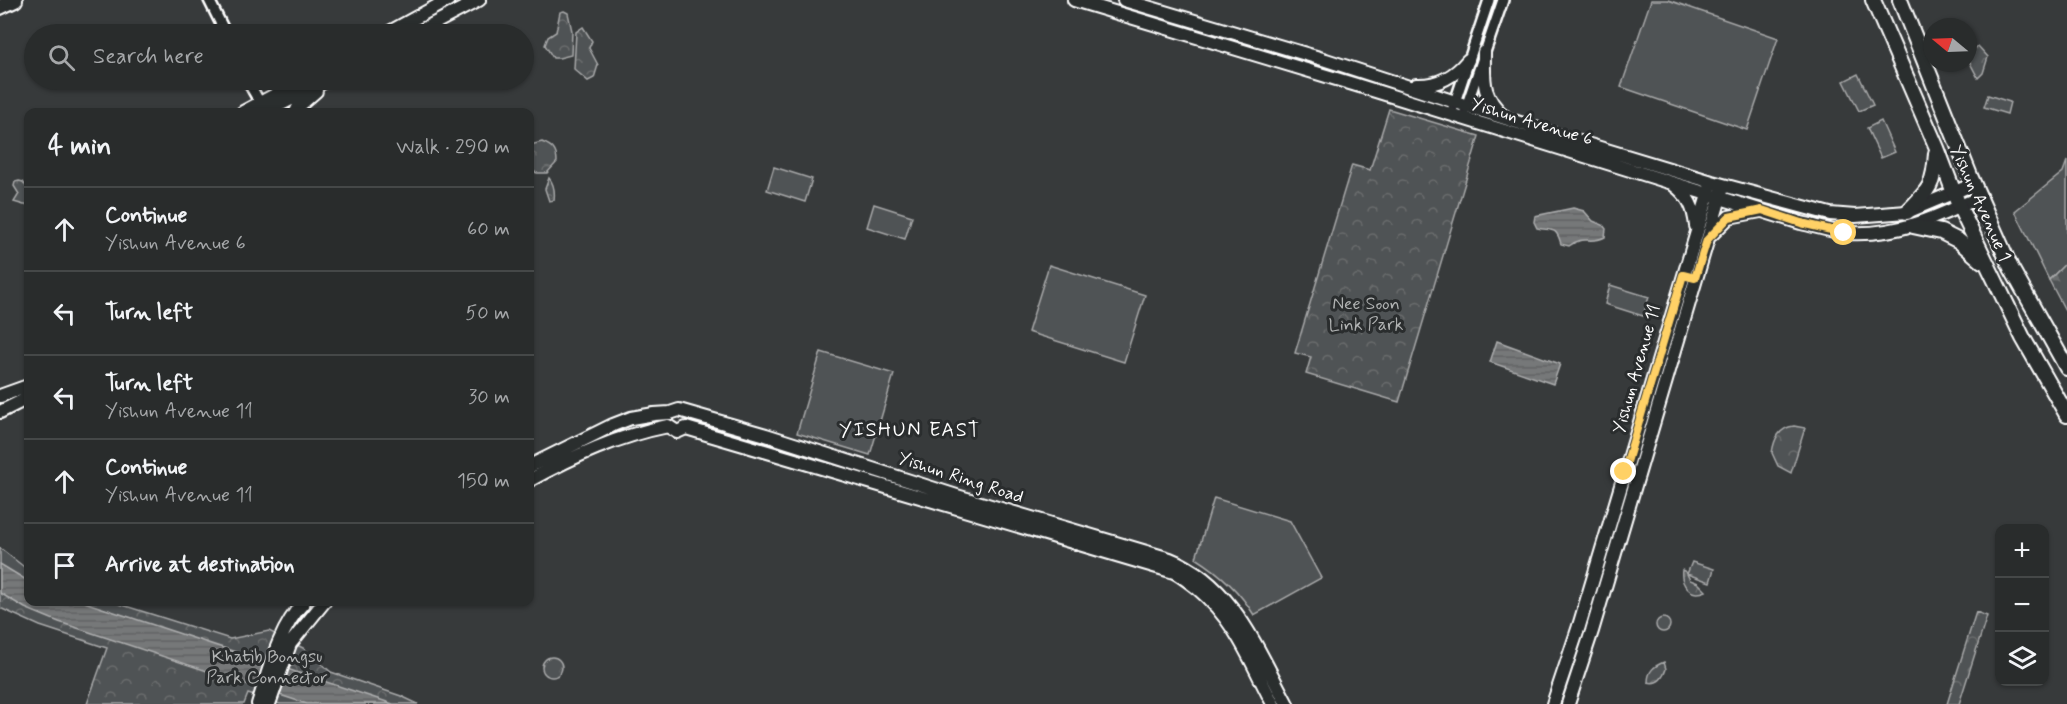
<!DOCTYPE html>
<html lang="en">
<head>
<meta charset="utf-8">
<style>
	:root { --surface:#292c2c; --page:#313434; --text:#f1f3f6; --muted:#a5a7a9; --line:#454848 }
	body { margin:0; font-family:Mynerve,sans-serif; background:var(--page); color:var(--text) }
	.controls { position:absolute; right:18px; bottom:18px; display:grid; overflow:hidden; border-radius:12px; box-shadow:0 2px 4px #0004 }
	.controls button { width:54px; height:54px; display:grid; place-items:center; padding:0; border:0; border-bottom:2px solid var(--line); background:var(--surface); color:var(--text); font:30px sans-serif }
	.compass { position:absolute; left:1923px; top:18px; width:54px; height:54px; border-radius:50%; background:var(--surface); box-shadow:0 2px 4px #0004; rotate:289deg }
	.stop { position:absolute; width:18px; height:18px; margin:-14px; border:4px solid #ffd166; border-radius:50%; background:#fff }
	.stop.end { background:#ffd166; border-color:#fff; box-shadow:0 2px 6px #0008 }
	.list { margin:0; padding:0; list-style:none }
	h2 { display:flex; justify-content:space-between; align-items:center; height:78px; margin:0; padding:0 24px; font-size:26px }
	h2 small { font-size:20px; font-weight:400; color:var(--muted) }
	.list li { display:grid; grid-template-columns:39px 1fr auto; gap:18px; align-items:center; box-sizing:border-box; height:84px; padding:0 24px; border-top:2px solid var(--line) }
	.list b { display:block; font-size:22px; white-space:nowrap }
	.list p { margin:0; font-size:20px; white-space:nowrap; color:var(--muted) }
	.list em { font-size:20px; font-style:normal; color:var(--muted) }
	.icon { flex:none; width:33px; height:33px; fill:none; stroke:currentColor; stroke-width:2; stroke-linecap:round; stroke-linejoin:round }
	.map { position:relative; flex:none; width:2067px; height:704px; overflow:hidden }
	.search { position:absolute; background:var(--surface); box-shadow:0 2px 4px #0004; left:24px; top:24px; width:510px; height:66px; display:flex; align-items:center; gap:15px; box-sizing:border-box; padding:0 21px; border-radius:33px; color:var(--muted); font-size:22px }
	.panel { position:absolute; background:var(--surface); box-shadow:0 2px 4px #0004; left:24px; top:108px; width:510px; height:498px; border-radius:12px }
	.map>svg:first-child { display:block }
</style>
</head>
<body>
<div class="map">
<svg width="2067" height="704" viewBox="0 0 2067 704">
	<defs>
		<pattern id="forest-firs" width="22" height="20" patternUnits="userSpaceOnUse" patternTransform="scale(1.5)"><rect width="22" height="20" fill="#505354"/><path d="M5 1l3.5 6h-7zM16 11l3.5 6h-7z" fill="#6a6d6e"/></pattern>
		<pattern id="park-crowns" width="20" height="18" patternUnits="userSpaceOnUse" patternTransform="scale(1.5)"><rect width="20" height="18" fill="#505354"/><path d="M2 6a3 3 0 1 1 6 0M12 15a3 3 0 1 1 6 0" fill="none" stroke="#6a6d6e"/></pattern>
		<pattern id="water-rules" width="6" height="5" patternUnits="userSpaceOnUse" patternTransform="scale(1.5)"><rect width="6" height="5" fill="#767879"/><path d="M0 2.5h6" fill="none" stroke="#616262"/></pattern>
	</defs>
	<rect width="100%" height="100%" fill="#373a3b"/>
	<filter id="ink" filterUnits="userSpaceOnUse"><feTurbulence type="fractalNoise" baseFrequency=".0167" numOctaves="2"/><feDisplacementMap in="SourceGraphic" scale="12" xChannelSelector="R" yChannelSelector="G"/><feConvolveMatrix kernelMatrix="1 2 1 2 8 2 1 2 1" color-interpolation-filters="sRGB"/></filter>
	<g filter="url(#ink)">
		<path fill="#505354" stroke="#a8a9aa" stroke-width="1.5" d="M1651 0H1668L1778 38 1747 130 1621 87Z
			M1858 74 1873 105 1859 111 1844 81Z
			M1988 95 2010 102 2007 114 1984 107Z
			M1881 121 1895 152 1881 158 1867 128Z
			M2067 161V262L2049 280 2015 211 2063 172Z
			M774 167 812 179 805 202 767 190Z
			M874 204 912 216 905 239 867 227Z
			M1049 265 1145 295 1124 362 1028 332Z
			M1610 285 1649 297 1643 316 1605 304Z
			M821 352 894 374 870 455 797 433Z
			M1214 498 1290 521 1321 578 1254 615C1239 590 1220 573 1196 558Z
			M1692 562 1714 569 1710 582 1687 574Z
			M1656 625a7 7 0 1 1 14 0a7 7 0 1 1-14 0Z"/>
		<path fill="url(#forest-firs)" stroke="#a8a9aa" stroke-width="1.5" d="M2067 262V314L2049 280Z"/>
		<path fill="url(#park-crowns)" stroke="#a8a9aa" stroke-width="1.5" d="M564 11 568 13 572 31 571 55 559 58H553L545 45 548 37 556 32 560 12Z
			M583 27 592 41 589 48 598 65 594 78 588 81 574 69 576 32Z
			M1978 46 1988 57 1983 73 1978 78 1968 59V54Z
			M1389 109 1479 136 1399 402 1306 374 1311 357 1295 353 1352 165 1370 170Z
			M542 142C552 146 557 150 557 162L547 173H537L532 171 530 145Z
			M549 178C554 184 555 192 554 200L549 201 545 189Z
			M19 181 23 182 28 189V205H24L14 202 19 194 14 186 15 182Z
			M1794 426 1805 428 1791 473 1778 466 1772 453C1774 439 1779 428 1794 426Z
			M0 548 28 570V602H113L230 639 269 631 303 648 331 672 401 696 418 704H280L248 694 244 704H87L107 648 40 626 0 608Z
			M1682 570 1686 572 1690 580 1698 583 1706 591C1691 598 1680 585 1682 570Z
			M1976 612 1987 616 1959 704H1947Z
			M542 667a10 10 0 1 1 20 0a10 10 0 1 1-20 0Z
			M1664 662 1666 669C1663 678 1658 685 1648 682 1648 671 1654 666 1664 662Z"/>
		<path fill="url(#water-rules)" stroke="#adaeaf" stroke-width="1.5" d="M1573 208 1584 211 1593 221 1603 225 1606 229 1605 237C1589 245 1585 234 1569 246L1561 244C1556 226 1552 231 1537 228L1534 222 1535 216Z
			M1497 341 1560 364 1553 384 1490 362Z
			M0 564 28 581V602H84L393 704H307L59 622 25 608 0 593Z"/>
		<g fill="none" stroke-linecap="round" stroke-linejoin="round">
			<g stroke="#fff" stroke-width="14">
				<path id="street" d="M209 0 226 34
					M247 80 263 108
					M1465 110 1503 0
					M1451 114 1489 0"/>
			</g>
			<g stroke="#fff" stroke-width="16">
				<path id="secondary" d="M1074 0 1353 84 1801 223C1816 226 1832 232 1847 233 1898 236 1935 218 1980 197
					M1124 0 1326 60 1557 135 1712 182 1830 214 1855 216 1907 212 1974 184
					M386 34 448 0
					M414 34 479 0
					M1484 52C1484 80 1481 96 1504 116
					M1416 85C1438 86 1454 77 1468 60
					M243 112 303 80
					M266 112 328 80
					M296 112 299 106 316 91
					M1674 185C1689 196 1694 208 1696 226
					M1711 235 1729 217 1761 211
					M0 396 28 386
					M0 412 28 398
					M530 466 613 425 631 418 654 414 670 413 679 410 766 435 957 496 1170 559C1233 584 1257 649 1287 704
					M530 480C574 456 618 436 668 426L677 432 686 428 1174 572C1182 576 1189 582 1197 588 1236 621 1250 660 1273 704
					M258 704C269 670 279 628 304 602
					M269 704 290 644 324 602
					M1553 704 1579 626 1711 185
					M1568 704 1592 631 1722 191"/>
			</g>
			<g stroke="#fff" stroke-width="18">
				<path id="primary" d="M1873 0 1937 148 1959 206 2023 338 2067 415
					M1900 0 1971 178 2011 268 2067 368
					M0 7 15 0
					M1907 212C1930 189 1934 185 1936 153
					M1913 226 1941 232 1959 241 1982 261"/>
			</g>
			<use href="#street" stroke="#2a2d2e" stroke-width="9"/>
			<use href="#secondary" stroke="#2a2d2e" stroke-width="12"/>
			<use href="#primary" stroke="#2a2d2e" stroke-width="14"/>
		</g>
	</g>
	<g fill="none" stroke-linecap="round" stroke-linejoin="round" filter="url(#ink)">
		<path stroke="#ffd166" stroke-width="8" d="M1624 472 1683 275 1695 278 1707 240 1729 217 1762 210 1801 223 1844 233"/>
	</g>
	<g text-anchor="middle" stroke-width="6" stroke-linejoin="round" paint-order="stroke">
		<g font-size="18" fill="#fff" stroke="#2a2d2e">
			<text transform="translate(1532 121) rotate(17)" y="6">Yishun Avenue 6</text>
			<text transform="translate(1981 203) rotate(66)" y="6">Yishun Avenue 1</text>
			<text transform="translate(1636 369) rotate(-74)" y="6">Yishun Avenue 11</text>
			<text transform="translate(961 477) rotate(18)" y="6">Yishun Ring Road</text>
		</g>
		<g font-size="18" fill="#b0b2b2" stroke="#2a2d2e">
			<text x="1366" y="309">Nee Soon<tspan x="1366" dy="21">Link Park</tspan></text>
			<text x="267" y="662">Khatib Bongsu<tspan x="267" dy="21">Park Connector</tspan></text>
		</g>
		<g font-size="20" letter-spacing="1.5" fill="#fff" stroke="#2a2d2e">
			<text x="910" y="436">YISHUN EAST</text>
		</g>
	</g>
</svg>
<div class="controls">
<button>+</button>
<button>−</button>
<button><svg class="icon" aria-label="layers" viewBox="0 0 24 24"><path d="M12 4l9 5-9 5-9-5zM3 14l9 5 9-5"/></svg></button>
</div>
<svg class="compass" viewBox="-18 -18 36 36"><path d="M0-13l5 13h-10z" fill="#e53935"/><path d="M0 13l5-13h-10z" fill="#a5a7a9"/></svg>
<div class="stop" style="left:1844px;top:233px"></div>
<div class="stop end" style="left:1624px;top:472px"></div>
<div class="search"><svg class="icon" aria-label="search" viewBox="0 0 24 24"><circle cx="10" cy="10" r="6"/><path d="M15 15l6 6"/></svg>Search here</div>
<section class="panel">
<h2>4 min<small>Walk · 290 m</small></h2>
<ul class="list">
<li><svg class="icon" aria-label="ahead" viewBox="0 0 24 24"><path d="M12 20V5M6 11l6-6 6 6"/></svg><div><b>Continue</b><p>Yishun Avenue 6</p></div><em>60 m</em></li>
<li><svg class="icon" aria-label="left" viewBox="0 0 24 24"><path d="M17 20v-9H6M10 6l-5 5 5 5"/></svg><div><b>Turn left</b></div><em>50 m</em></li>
<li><svg class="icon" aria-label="left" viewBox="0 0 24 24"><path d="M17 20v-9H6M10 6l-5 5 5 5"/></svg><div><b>Turn left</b><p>Yishun Avenue 11</p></div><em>30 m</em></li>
<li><svg class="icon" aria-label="ahead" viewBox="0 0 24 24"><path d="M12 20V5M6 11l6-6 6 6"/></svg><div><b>Continue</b><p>Yishun Avenue 11</p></div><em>150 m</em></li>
<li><svg class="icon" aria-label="arrive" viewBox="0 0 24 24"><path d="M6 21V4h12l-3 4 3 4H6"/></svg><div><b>Arrive at destination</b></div></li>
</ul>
</section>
</div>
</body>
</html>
